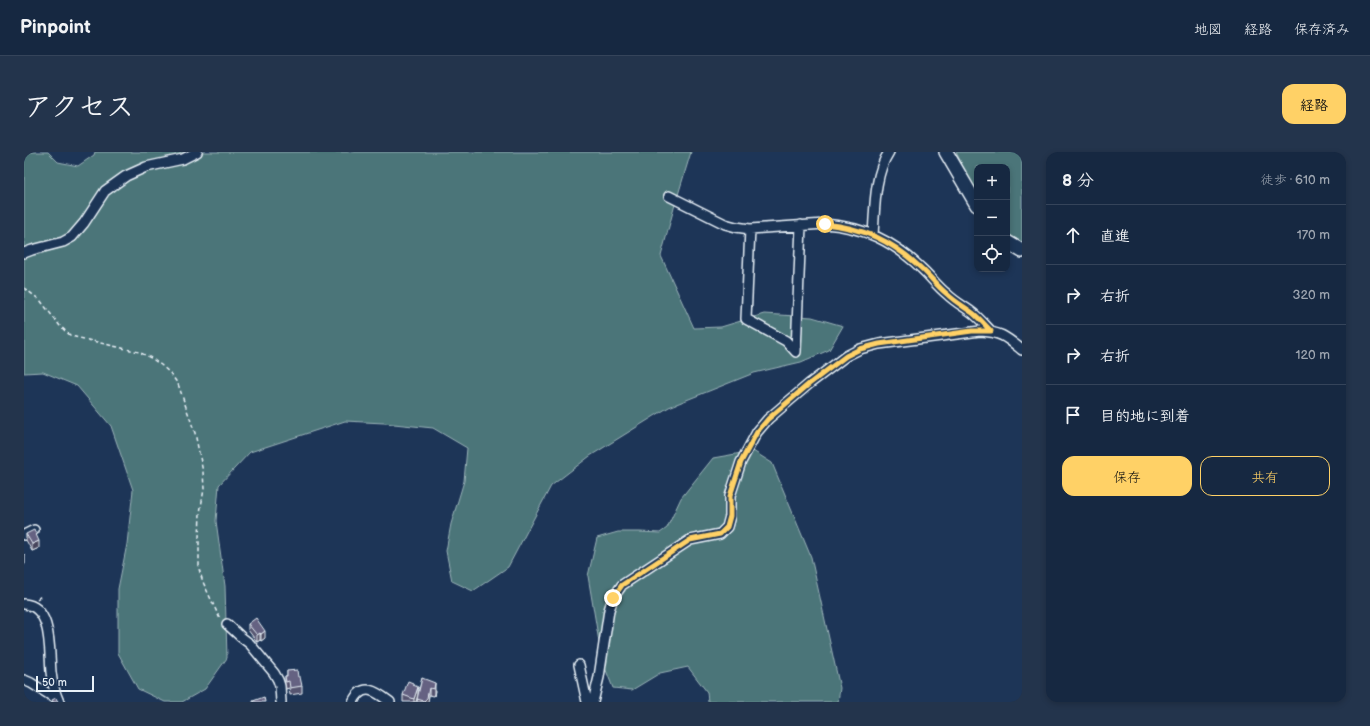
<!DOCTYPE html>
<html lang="ja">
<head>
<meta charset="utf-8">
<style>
	:root { --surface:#162841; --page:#23344c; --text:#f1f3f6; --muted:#9ea6b1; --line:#35445a; --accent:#ffd166 }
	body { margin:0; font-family:"Balsamiq Sans","Klee One",sans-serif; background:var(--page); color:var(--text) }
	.controls { position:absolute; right:12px; top:12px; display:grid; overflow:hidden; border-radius:8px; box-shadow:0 2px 6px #0003 }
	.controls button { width:36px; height:36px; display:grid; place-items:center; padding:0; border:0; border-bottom:1px solid var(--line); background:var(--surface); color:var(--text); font:20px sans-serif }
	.scale { position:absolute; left:12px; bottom:10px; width:58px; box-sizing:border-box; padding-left:4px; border:2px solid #e8f1f8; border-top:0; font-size:11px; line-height:14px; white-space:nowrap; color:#e8f1f8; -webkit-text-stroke:3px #1d3557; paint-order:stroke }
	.stop { position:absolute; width:12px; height:12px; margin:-9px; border:3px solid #ffd166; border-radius:50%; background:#fff }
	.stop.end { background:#ffd166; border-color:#fff; box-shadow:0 1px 4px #0008 }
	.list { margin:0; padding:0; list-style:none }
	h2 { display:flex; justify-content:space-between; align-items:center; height:52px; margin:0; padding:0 16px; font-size:17px }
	h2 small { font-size:13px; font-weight:400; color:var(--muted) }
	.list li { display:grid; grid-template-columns:26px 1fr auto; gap:12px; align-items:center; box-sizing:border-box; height:60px; padding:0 16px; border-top:1px solid var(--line) }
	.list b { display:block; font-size:15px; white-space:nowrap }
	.list em { font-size:13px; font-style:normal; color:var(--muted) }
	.actions { display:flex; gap:8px; padding:12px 16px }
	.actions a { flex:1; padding:9px 0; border:1px solid var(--accent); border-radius:12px; text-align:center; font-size:14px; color:var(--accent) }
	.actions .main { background:var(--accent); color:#111 }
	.icon { flex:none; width:22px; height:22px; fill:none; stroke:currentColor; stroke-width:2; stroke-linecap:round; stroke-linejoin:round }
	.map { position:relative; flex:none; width:998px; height:550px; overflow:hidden; border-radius:12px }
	header { display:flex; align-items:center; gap:24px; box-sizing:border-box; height:56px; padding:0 20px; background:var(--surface); border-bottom:1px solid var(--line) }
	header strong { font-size:19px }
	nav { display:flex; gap:22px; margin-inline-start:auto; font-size:14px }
	.intro { display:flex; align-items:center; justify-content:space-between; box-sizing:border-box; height:96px; padding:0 24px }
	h1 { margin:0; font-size:28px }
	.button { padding:10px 18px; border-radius:12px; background:var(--accent); color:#111; font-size:14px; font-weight:700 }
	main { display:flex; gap:24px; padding:0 24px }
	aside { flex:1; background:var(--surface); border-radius:12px; box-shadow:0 2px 6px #0003 }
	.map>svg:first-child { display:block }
</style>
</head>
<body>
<header>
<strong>Pinpoint</strong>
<nav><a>地図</a><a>経路</a><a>保存済み</a></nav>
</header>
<div class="intro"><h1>アクセス</h1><a class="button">経路</a></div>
<main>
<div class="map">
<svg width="998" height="550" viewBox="0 0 998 550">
	<rect width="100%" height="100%" fill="#1d3557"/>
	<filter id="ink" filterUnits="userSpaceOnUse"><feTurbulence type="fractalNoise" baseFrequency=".025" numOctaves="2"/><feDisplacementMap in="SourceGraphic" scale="8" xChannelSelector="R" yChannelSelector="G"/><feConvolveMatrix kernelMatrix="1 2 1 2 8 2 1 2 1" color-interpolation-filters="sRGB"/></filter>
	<g filter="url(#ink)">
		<path fill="#4c7579" stroke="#9ab3b8" d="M0 0H24L34 10 54 14 70 3 71 0H667L650 56 637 104 670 176 697 175 740 162 788 165 819 174 805 198 777 210 730 221 645 255 566 304 527 334 484 415 449 439 428 429 422 399 427 372 440 329 443 296 409 276 360 271 321 269 226 300 195 333 192 369 201 434 203 506 181 537 158 550H141L114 537 94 501V437L103 392 109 338 87 274 53 234 19 220 0 221Z
			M932 0H998V91L983 81V15H953V44Z
			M729 299 748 311 787 405 816 536 814 550H684L683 540 664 515 636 521 608 538 589 536 578 508 564 424 573 386 594 380H616L636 381 643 376 657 346 689 306Z"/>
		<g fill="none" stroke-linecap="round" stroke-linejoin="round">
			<g stroke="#e8f1f8" stroke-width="12">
				<path id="street" d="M645 44 701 72 712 75 726 77 801 72C840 75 869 89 897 116 906 124 913 134 923 142 931 150 941 155 950 162 956 167 962 174 967 179
					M726 77 722 167 762 189 772 200 777 73
					M849 83C851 56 850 23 865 0
					M0 101 8 98 39 90 48 85 60 71 81 39 102 24 122 15 159 7 173 0
					M0 383 10 378
					M0 452C29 454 25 500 27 520 28 530 31 541 35 550
					M203 472 217 485 226 492 250 521 254 528 256 534 257 550
					M555 513 563 550
					M0 528 7 531 34 548
					M329 550C339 529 353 540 366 550
					M569 550 575 525 585 458 589 446 598 433 666 388 696 382 703 375 706 364V344L717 310 733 280 744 267 785 232 822 204 836 197 855 192 956 179C977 180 982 185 998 198"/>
			</g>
			<g stroke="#e8f1f8" stroke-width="16">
				<path id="secondary" d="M922 0 953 53
					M983 90 998 99"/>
			</g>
			<path stroke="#e8f1f8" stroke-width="1.5" stroke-dasharray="4 3" stroke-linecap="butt" d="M0 136 16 148 36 174 47 184 115 200 127 206 137 213 146 221 154 232 171 281 179 320 180 337 176 361 175 386V417L179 430 196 467
				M13 447 17 444"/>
			<use href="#street" stroke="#1d3557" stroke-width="9"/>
			<use href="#secondary" stroke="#1d3557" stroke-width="13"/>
		</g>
		<path fill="#575470" stroke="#e8f1f8" d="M2 382 15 396 8 399 2 388Z
			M224 472 241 486 237 489 236 488 233 490 224 478Z
			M263 519 274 525 278 534V541L266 543 265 536 262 537 261 531V524H263Z
			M398 526 411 538 410 544 405 543 404 550H393L394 542 392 550H379V543L389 533 394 542Z"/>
		<path fill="#47455b" stroke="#e8f1f8" d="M15 389V396L8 399V392Z
			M1 402V412L0 413V403Z
			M241 479V486L237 489V482Z
			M236 481V488L233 490V483Z
			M411 531V538L410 544V537Z
			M394 535V542L392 550H390V547Z
			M405 536V543L404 550H400Z"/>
		<path fill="#656282" stroke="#e8f1f8" d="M10 378 15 389 8 392 2 382Z
			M232 466 241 479 237 482 236 481 233 483 224 472Z
			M273 518 274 525H276L278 534 266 536 265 529 262 530 261 524H263V519Z
			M398 526 411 531 410 537 405 536 403 546 400 549 393 547Z
			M384 529 389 531V533L394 535 390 547 379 543Z
			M240 545 241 550H229V549Z
			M32 546 34 550H29L28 548Z"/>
	</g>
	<g fill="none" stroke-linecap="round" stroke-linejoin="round" filter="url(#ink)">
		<path stroke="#ffd166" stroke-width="5" d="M589 446 598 433 666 388 696 382 703 375 706 364V344L717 310 733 280 744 267 785 232 822 204 836 197 855 192 948 179H967C962 174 956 167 950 162 941 155 931 150 923 142 913 134 906 124 897 116 868 89 840 76 801 72"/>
	</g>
</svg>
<div class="controls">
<button>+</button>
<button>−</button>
<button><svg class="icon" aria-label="locate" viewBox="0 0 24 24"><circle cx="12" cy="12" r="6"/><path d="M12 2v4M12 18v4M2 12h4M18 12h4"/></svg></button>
</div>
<div class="scale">50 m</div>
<div class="stop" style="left:801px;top:72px"></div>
<div class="stop end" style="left:589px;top:446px"></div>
</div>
<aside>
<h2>8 分<small>徒歩 · 610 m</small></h2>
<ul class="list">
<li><svg class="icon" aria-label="ahead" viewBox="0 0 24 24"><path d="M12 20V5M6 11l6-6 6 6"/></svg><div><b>直進</b></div><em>170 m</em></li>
<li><svg class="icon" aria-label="right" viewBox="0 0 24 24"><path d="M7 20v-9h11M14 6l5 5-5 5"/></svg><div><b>右折</b></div><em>320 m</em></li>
<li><svg class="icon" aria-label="right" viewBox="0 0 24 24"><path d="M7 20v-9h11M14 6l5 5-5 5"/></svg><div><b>右折</b></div><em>120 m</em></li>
<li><svg class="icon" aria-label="arrive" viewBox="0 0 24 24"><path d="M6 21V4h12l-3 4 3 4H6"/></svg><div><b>目的地に到着</b></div></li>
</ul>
<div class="actions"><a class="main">保存</a><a>共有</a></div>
</aside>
</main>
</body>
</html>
